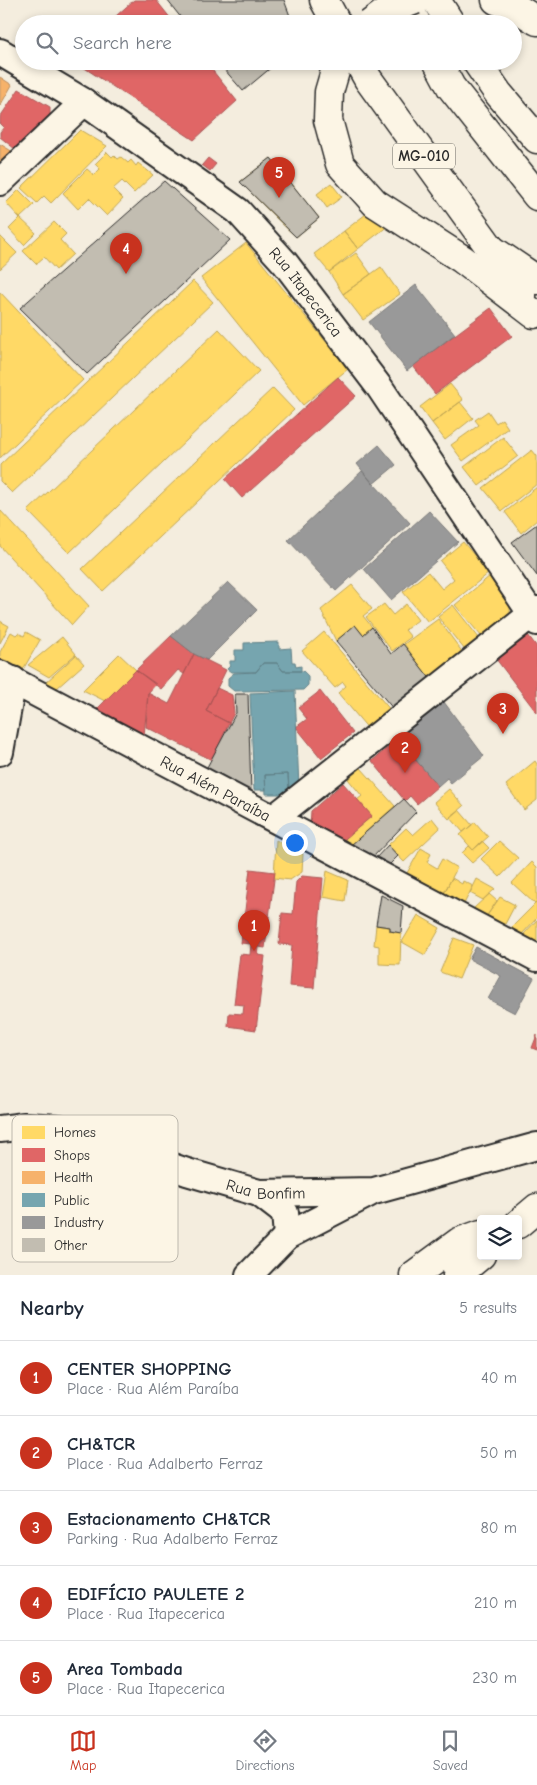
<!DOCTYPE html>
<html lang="en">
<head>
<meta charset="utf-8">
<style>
	:root { --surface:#fff; --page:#f2f2f3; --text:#1f2937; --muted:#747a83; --line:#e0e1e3; --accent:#c8321e }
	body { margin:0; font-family:"Comic Neue",sans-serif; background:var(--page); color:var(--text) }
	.controls { position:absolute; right:15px; bottom:15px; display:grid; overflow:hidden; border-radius:5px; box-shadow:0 2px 8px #0003 }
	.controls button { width:45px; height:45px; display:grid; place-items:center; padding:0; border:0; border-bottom:1px solid var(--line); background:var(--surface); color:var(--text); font:25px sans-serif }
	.you { position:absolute; left:294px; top:842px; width:18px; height:18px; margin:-12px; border:4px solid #fff; border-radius:50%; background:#1a73e8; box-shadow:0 0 0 8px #1a73e833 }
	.badge { display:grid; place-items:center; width:32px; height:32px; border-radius:50%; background:var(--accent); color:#fff; font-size:16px; font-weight:700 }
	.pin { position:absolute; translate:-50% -41px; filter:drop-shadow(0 1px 2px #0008) }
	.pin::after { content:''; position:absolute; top:26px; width:18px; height:15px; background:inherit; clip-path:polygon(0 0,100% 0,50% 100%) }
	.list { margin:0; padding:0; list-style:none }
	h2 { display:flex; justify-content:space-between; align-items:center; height:65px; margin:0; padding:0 20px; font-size:21px }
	h2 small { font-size:16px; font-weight:400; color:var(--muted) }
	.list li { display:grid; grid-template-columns:32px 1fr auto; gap:15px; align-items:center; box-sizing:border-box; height:75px; padding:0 20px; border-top:1px solid var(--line) }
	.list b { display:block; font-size:19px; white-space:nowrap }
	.list p { margin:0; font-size:16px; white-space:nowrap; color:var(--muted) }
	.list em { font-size:16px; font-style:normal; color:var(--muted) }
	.icon { flex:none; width:28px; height:28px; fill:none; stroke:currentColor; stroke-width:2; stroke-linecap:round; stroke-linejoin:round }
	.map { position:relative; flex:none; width:537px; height:1275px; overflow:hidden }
	.search { position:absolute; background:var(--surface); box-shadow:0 2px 8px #0003; left:15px; right:15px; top:15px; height:55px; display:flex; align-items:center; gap:12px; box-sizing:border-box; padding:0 18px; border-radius:28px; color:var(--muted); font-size:19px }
	.sheet { height:440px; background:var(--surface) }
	nav { display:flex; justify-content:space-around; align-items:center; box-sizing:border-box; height:70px; border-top:1px solid var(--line); background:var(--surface); font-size:14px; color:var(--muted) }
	nav a { display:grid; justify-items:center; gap:2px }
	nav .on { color:var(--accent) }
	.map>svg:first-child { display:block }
</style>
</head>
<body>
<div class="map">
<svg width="537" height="1275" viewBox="0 0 537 1275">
	<rect width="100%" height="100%" fill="#f4edde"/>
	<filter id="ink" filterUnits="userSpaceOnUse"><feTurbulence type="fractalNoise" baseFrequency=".02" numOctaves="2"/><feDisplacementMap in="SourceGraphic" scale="10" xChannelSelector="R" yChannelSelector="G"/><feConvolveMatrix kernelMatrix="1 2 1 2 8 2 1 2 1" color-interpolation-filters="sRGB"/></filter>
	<g filter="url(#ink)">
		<path fill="#ffd966" stroke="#bfa554" d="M80 130 107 146 51 203 44 196 37 203 21 188Z
			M107 152 112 157 114 155 118 159 121 157 128 163 131 160 136 166 138 163 153 175 134 193 122 181 113 189 123 199 107 216 89 198 78 209 63 193 87 169 94 175 100 169 95 164Z
			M271 158 289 180 261 203 240 182Z
			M289 180 298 192 272 214 261 203Z
			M331 183 342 197 327 208 317 194Z
			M19 190 34 205 20 218 6 203Z
			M298 192 319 218 296 237 272 214Z
			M366 214 388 226 358 249 344 231Z
			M20 218 36 233 24 245 9 229Z
			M54 222 66 234 60 240 73 254 56 270 44 257 36 264 23 251Z
			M344 231 358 249 329 272 314 254Z
			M0 236 17 253 0 269Z
			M246 243 348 369 303 405 201 278Z
			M356 253 371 274 343 294 329 272Z
			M381 267 400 294 363 320 343 294Z
			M193 281 213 302 12 493 0 481V465Z
			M0 292 83 380 0 458Z
			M219 329 259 371 69 553 28 511Z
			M450 384 463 400 432 423 420 407Z
			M273 388 294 410 103 591 82 569Z
			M460 402 473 418 445 440 432 423Z
			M488 411 496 423 502 419 508 428 463 461 451 445 479 425 475 420Z
			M503 437 518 456 479 486 464 467Z
			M532 450 537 456V484L502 511 483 488Z
			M537 487V520L521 533 505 512Z
			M0 510 89 606 72 625 0 546Z
			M463 542 489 573 428 622 403 592 428 572 442 589 454 579 440 561Z
			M490 576 510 601V613L482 637 455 605Z
			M352 585 372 609 363 616 372 627 363 635 355 625 336 641 321 610Z
			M384 604 393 615 406 604 418 620 405 630 411 637 392 651 366 617Z
			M453 605 479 638 465 650 438 617Z
			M438 619 463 653 429 678 404 644Z
			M0 621 9 626 0 643Z
			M11 632 16 635 18 633 24 636 26 632 40 640 21 673 0 661V652Z
			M324 632 392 712 370 731 338 693 346 686 343 682 335 688 302 651Z
			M62 637 76 654 49 677 28 665Z
			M119 654 136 670 105 701 83 690Z
			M76 655 84 664 56 689 45 683Z
			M535 761 537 764V800L524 810 506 785Z
			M361 768 395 806 351 845 345 839 372 816 357 800 362 796 348 779Z
			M449 789 464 806 449 819 434 802Z
			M459 810 472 825 463 832 450 817Z
			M432 818 440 828 404 862 388 845 406 828 413 835Z
			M475 822 488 837 473 850 460 835Z
			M276 840 303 854 302 872 290 880 274 878Z
			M482 841 489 848 472 863 462 853 469 846 473 850Z
			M499 841 518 858 500 877 481 859Z
			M421 848 431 854 427 862 437 868 442 859 457 868 444 893 407 873Z
			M532 862 537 867V902L535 904 512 883Z
			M327 871 348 880 345 901 323 897Z
			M452 878 462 884 463 881 473 886 464 904 444 893Z
			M477 879 495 889 483 900 470 893Z
			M489 894 497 901 486 917 473 909Z
			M500 897 515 905 504 926 486 917Z
			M537 902V918L521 935 510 929Z
			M418 915 440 928 425 955 402 942Z
			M537 920V944L522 936Z
			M376 925 390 927V931L401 933 400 965 379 964V946L374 945Z
			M454 938 473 945 459 979 440 972Z"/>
		<path fill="#e06666" stroke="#aa5454" d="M134 0H156L175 24H107Z
			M74 61H205L237 101 194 140Z
			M19 89 50 107V116L15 149 0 137V132L4 127 0 123V117Z
			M208 158 216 164 210 171 202 165Z
			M491 308 512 336 435 394 413 366Z
			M338 377 356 396 242 498 225 479Z
			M528 635 537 647V713L496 659Z
			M171 636 194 654 184 674 178 670 161 689 136 670Z
			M194 654 226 670 206 711 229 723 212 760 146 727 148 693 169 704Z
			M136 670 156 684 148 693 144 736 96 710Z
			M217 688 232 695 234 713 229 723 206 711Z
			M320 691 353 733 321 758 296 727 307 719 298 708Z
			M398 739 438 786 417 804 410 796 405 801 372 761Z
			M343 783 372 816 340 843 310 826 311 811Z
			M250 869 275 872 265 948 259 947 258 955 265 956 256 1030 228 1026 229 1013 243 1014 244 1005 234 1004 240 954 250 955 251 944 241 943Z
			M302 876 323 878 314 988 289 986 292 945 279 944 282 913 293 914 296 882Z
			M537 1035V1050L532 1048Z"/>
		<path fill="#f6b26b" stroke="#b98a58" d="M0 77 12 85 0 106Z
			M0 144 13 152 0 164Z"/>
		<path fill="#76a5af" stroke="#608087" d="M279 642V649L291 648 292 662H295L296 667 301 666V671H283L277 663H263L256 672H231L227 669 230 666V661H235V650H244V643Z
			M263 663H277L283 671H303L308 676V685L303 690 234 691 228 686V678L234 673 256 672Z
			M295 691 299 788H289L288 774 265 775 266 790H254L250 693Z
			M288 774 289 794H266L265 775Z"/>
		<path fill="#999" stroke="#787878" d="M416 285 455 334 407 371 369 322Z
			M379 445 396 465 373 484 357 464Z
			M362 471 410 523 336 591 288 540Z
			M429 511 458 542 391 600 364 569Z
			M228 582 257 610 207 660 194 654 171 636Z
			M444 702 484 756 451 783 447 778 438 786 398 739Z
			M476 947 534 978 515 1013 488 999 501 976 469 959Z"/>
		<path fill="#c2bdb1" stroke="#2b2b2b" d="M167 0H284L293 24H186Z
			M217 61H279L243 91Z
			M271 158 319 218 296 237 240 182Z
			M164 181 230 240 87 374 20 308Z
			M537 524V576L512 542Z
			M355 625 363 635 372 627 391 654 403 644 432 681 395 711 336 641Z
			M235 694H248L251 793 206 769 236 713Z
			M404 799 416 812 372 858 351 845Z
			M388 845 398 856 389 865 375 859Z
			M381 895 403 906 401 933 390 931V927L376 925Z"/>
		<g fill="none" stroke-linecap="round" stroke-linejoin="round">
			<g stroke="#2b2b2b" stroke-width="30">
				<g id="minor">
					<path id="s1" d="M0 52 84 102 238 211 285 263 380 388 537 622"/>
					<path d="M0 182 84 102"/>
					<path id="s2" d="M0 674 537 958"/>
					<path d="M0 752 13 680"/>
					<path d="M274 818 537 610"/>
					<path id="s3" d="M0 1129 25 1126 59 1128 187 1172 259 1193 374 1191 537 1146"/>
					<path d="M259 1193 285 1213 287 1236"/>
					<path d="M249 1275 287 1236 368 1194"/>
				</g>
			</g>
			<g stroke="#2b2b2b" stroke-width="31">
				<path id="major" d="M491 249 537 280
					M518 1224 537 1208
					M414 1275 459 1242 481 1234
					M457 1275 481 1255"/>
			</g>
			<g stroke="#2b2b2b" stroke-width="31">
				<path id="highway" d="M324 0 337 24
					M405 0 417 24
					M436 0 451 24
					M496 0 515 7 537 21
					M338 61 329 92 328 120 340 164 375 203 462 259 534 314
					M358 61 368 79 491 249 522 296
					M437 61 451 87 537 196
					M476 61 498 93 537 139"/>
			</g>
			<use href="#minor" stroke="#fcf5e5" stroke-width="26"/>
			<use href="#major" stroke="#fcf5e5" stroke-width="28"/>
			<use href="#highway" stroke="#fcf5e5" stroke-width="28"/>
			<g stroke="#2b2b2b" stroke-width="31" stroke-linecap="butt">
				<path id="highway-bridge" d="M370 24 387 11 415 0"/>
			</g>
			<use href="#highway-bridge" stroke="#fcf5e5" stroke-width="28"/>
		</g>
	</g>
	<g text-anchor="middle" stroke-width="5" stroke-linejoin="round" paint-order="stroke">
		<rect fill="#fcf5e5" stroke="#6a6863" stroke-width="1" x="393" y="143.5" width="62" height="25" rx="4"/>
		<g font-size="15" font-weight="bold" fill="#2b2b2b">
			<text x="424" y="161">MG-010</text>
		</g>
		<g font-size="16" fill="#2b2b2b" stroke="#fcf5e5">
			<text dy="6" stroke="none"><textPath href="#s1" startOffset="392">Rua Itapecerica</textPath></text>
			<text dy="6" stroke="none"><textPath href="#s2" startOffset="244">Rua Além Paraíba</textPath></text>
			<text dy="6" stroke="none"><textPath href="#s3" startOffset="276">Rua Bonfim</textPath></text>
		</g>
	</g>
	<rect x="12" y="1115" width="166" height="147" rx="8" fill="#fcf5e5" stroke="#bdb8ad" stroke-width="1"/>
	<rect x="22" y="1126" width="23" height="13" fill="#ffd966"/>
	<rect x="22" y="1148" width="23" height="14" fill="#e06666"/>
	<rect x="22" y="1171" width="23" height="13" fill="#f6b26b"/>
	<rect x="22" y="1193" width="23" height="14" fill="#76a5af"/>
	<rect x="22" y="1216" width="23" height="13" fill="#999"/>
	<rect x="22" y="1238" width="23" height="14" fill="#c2bdb1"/>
	<g font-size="14" fill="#2b2b2b">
		<text x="54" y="1137">Homes</text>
		<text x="54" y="1160">Shops</text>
		<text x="54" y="1182">Health</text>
		<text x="54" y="1205">Public</text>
		<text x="54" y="1227">Industry</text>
		<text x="54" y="1250">Other</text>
	</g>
</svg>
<div class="controls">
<button><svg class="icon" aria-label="layers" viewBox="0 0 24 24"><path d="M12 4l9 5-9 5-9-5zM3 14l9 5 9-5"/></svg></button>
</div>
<div class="you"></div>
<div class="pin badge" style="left:254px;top:951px">1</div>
<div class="pin badge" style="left:405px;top:773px">2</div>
<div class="pin badge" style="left:503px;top:734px">3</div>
<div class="pin badge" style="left:126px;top:274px">4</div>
<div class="pin badge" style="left:279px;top:198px">5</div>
<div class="search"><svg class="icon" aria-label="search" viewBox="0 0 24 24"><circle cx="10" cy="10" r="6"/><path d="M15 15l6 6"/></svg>Search here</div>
</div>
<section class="sheet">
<h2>Nearby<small>5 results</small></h2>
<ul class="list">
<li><span class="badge">1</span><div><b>CENTER SHOPPING</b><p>Place · Rua Além Paraíba</p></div><em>40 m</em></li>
<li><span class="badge">2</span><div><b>CH&amp;TCR</b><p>Place · Rua Adalberto Ferraz</p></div><em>50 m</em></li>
<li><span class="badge">3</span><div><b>Estacionamento CH&amp;TCR</b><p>Parking · Rua Adalberto Ferraz</p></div><em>80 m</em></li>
<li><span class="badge">4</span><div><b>EDIFÍCIO PAULETE 2</b><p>Place · Rua Itapecerica</p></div><em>210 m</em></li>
<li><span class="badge">5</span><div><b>Area Tombada</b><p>Place · Rua Itapecerica</p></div><em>230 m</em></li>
</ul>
</section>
<nav>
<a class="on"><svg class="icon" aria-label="map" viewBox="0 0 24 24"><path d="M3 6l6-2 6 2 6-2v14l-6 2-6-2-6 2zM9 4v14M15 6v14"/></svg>Map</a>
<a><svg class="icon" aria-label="directions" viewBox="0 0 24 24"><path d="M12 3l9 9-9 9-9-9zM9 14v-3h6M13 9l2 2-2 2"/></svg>Directions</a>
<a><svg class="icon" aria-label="saved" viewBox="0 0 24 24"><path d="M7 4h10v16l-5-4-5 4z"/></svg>Saved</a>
</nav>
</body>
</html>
